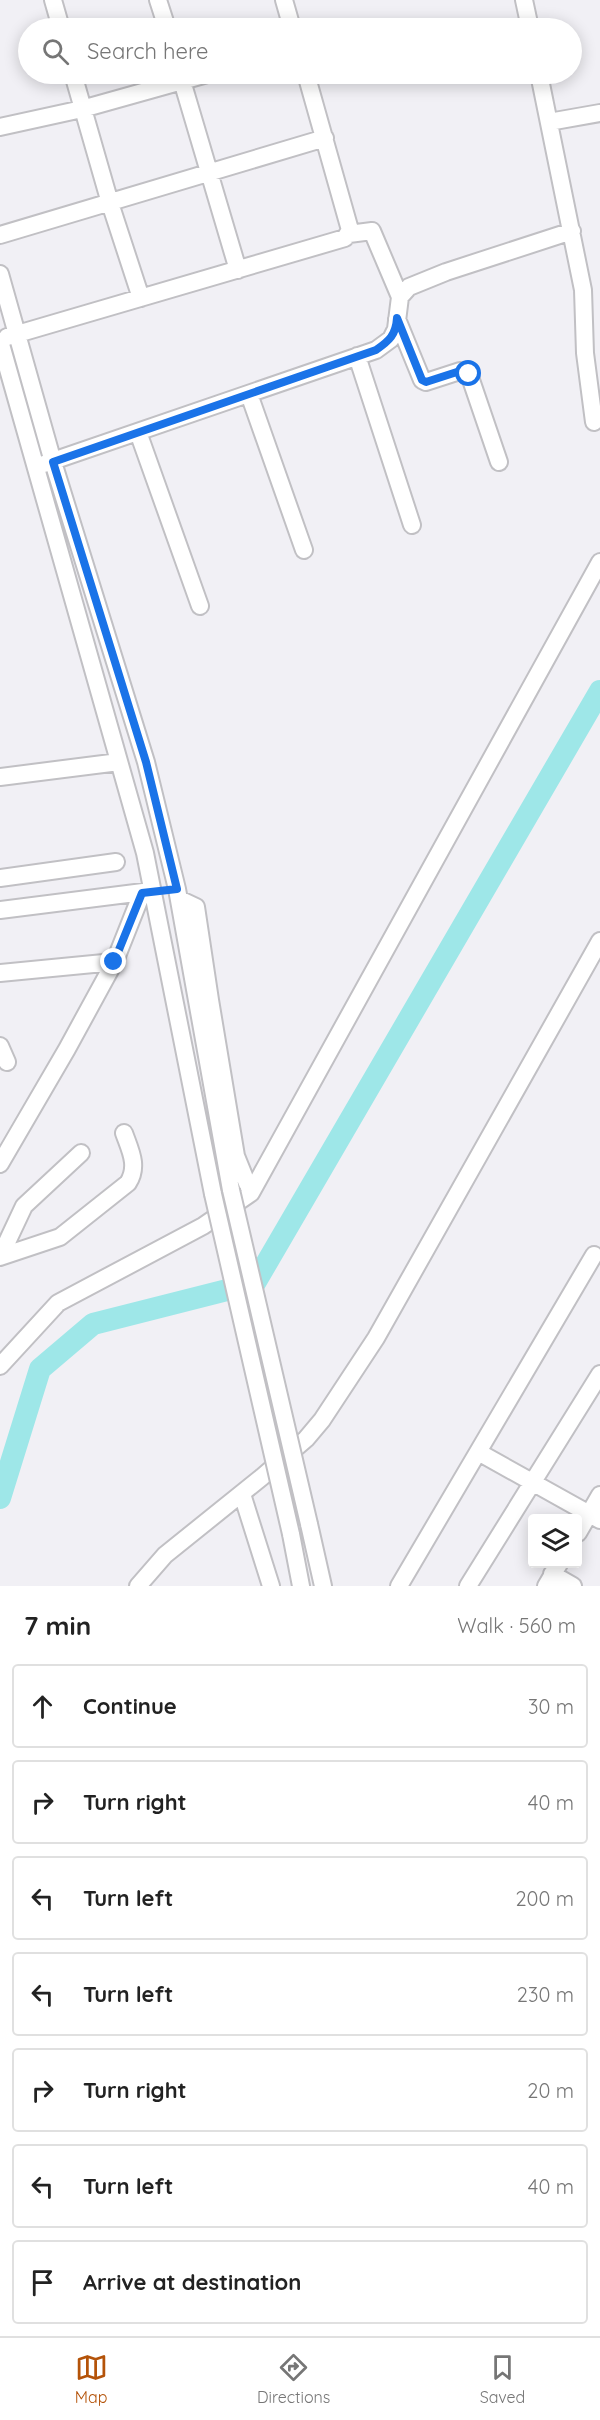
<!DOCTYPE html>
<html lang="en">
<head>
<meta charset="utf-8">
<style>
	:root { --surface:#fff; --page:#f6f6f6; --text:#222; --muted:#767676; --line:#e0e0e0; --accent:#b45309 }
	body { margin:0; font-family:Quicksand,sans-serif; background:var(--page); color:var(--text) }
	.controls { position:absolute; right:18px; bottom:18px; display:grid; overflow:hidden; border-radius:6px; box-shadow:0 3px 15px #0003 }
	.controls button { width:54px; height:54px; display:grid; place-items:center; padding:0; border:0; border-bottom:2px solid var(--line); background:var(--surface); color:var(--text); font:30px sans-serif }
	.stop { position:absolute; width:18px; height:18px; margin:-14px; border:4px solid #1a73e8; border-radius:50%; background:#fff }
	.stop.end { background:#1a73e8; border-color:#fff; box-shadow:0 2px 6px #0008 }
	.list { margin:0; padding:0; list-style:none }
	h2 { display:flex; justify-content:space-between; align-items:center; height:78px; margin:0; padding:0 24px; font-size:26px }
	h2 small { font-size:20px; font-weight:400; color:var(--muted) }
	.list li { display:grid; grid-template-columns:39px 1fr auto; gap:18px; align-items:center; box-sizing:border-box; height:84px; margin:0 12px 12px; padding:0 12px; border:2px solid var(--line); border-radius:6px }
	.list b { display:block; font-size:22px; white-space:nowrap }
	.list em { font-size:20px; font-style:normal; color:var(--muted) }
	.icon { flex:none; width:33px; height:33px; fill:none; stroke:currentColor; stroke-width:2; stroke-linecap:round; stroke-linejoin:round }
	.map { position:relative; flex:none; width:600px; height:1586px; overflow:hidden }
	.search { position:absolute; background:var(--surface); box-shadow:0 3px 15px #0003; left:18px; right:18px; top:18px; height:66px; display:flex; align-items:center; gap:15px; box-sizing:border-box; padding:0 21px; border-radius:33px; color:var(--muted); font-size:22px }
	.sheet { height:750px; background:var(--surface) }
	nav { display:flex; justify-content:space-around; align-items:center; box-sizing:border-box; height:84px; border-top:2px solid var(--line); background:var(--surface); font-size:16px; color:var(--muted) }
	nav a { display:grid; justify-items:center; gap:3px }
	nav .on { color:var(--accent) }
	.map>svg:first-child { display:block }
</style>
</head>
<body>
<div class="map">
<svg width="600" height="1586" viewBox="0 0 600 1586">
	<rect width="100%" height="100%" fill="#f1f0f5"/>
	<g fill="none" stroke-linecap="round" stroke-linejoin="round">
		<path stroke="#9ee7e8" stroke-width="22" d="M0 1498 40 1369 93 1324 255 1283 600 691"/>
		<g stroke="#c1c0c4" stroke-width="20">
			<path id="minor" d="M53 0 61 28
				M158 0 167 28
				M284 0 292 28
				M524 0 530 28
				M73 74 110 203 141 298
				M180 74 238 270
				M539 74 583 290 585 353 594 422
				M549 122 600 113
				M0 127 82 109 207 74
				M349 234 372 231 400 297
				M0 235 325 138
				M0 274 53 462 146 762 177 889 231 1190
				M397 319 422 380 426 382 460 371 469 374 499 462
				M7 337 345 238 350 230 306 74
				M0 341 145 853 213 1194
				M357 356 412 525
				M249 394 304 550
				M138 432 200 606
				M44 464 376 350 391 339 396 329 400 297 409 287 446 272 572 231
				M0 777 119 762
				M0 878 116 862
				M179 899 196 907 210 1000 236 1156 251 1193
				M0 910 151 891
				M0 973 114 962
				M0 1046 7 1062
				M0 1164 67 1049 115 961 142 893
				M0 1257 60 1237 128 1183C139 1166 130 1150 124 1133
				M0 1257 24 1206 81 1153
				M0 1366 58 1303 203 1226 251 1193 600 562
				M480 1453 600 1520
				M242 1494 271 1586
				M309 1524 323 1586
				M578 1533 600 1495
				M291 1534 301 1586
				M552 1574 573 1586
				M138 1586 165 1555 262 1477 306 1439 322 1420 376 1338 600 941
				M399 1586 594 1255
				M468 1586 600 1374
				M546 1586 559 1564"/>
		</g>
		<use href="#minor" stroke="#fff" stroke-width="16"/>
		<g stroke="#c1c0c4" stroke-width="20" stroke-linecap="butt">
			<path id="minor-bridge" d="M231 1190 309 1524
				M213 1194 291 1534"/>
		</g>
		<use href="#minor-bridge" stroke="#fff" stroke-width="16"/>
	</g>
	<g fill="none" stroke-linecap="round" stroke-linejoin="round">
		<path stroke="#1a73e8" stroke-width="8" d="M114 962 142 893 177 889 146 762 53 462 376 350C389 341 396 335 397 318L422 380 426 382 460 371 469 374"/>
	</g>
</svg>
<div class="controls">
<button><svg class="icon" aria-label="layers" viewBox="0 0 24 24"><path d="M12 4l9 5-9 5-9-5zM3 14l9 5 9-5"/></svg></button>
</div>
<div class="stop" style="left:469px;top:374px"></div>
<div class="stop end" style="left:114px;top:962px"></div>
<div class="search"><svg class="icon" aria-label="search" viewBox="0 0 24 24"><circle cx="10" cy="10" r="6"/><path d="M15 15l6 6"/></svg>Search here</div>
</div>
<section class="sheet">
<h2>7 min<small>Walk · 560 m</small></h2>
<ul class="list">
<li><svg class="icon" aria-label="ahead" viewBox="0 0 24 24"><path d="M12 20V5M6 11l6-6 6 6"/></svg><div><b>Continue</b></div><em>30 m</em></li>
<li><svg class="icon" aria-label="right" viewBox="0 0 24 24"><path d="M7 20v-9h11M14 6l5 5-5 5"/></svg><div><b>Turn right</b></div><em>40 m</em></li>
<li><svg class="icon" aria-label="left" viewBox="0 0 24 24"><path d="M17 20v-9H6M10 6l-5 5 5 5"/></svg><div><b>Turn left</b></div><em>200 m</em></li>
<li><svg class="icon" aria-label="left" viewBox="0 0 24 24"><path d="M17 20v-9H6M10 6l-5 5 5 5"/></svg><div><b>Turn left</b></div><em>230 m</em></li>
<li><svg class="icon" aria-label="right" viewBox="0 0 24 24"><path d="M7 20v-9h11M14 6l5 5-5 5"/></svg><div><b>Turn right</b></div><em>20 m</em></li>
<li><svg class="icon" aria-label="left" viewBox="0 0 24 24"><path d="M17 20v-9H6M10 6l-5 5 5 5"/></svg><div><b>Turn left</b></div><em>40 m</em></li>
<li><svg class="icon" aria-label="arrive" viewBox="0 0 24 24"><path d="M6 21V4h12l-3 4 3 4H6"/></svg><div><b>Arrive at destination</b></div></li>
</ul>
</section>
<nav>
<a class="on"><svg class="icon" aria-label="map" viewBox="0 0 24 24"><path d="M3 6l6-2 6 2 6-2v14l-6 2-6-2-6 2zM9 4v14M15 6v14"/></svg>Map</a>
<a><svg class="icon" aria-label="directions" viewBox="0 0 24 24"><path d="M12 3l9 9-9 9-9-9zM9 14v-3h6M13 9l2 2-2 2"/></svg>Directions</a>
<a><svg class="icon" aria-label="saved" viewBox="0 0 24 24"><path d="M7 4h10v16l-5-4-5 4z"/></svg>Saved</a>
</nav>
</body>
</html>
